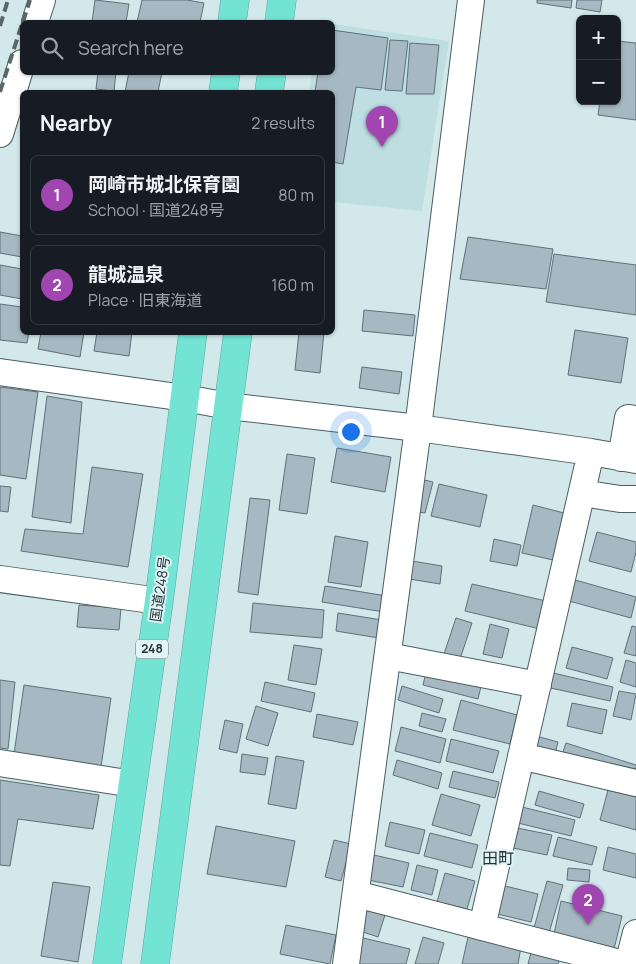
<!DOCTYPE html>
<html lang="en">
<head>
<meta charset="utf-8">
<style>
	:root { --surface:#171b24; --page:#20242c; --text:#f1f3f6; --muted:#9ea1a6; --line:#363941; --accent:#a146b1 }
	body { margin:0; font-family:Manrope,"Noto Sans JP",sans-serif; background:var(--page); color:var(--text) }
	.controls { position:absolute; right:15px; top:15px; display:grid; overflow:hidden; border-radius:8px; box-shadow:0 1px 4px #0004 }
	.controls button { width:45px; height:45px; display:grid; place-items:center; padding:0; border:0; border-bottom:1px solid var(--line); background:var(--surface); color:var(--text); font:25px sans-serif }
	.you { position:absolute; left:350px; top:431px; width:18px; height:18px; margin:-12px; border:4px solid #fff; border-radius:50%; background:#1a73e8; box-shadow:0 0 0 8px #1a73e833 }
	.badge { display:grid; place-items:center; width:32px; height:32px; border-radius:50%; background:var(--accent); color:#fff; font-size:16px; font-weight:700 }
	.pin { position:absolute; translate:-50% -41px; filter:drop-shadow(0 1px 2px #0008) }
	.pin::after { content:''; position:absolute; top:26px; width:18px; height:15px; background:inherit; clip-path:polygon(0 0,100% 0,50% 100%) }
	.list { margin:0; padding:0; list-style:none }
	h2 { display:flex; justify-content:space-between; align-items:center; height:65px; margin:0; padding:0 20px; font-size:21px }
	h2 small { font-size:16px; font-weight:400; color:var(--muted) }
	.list li { display:grid; grid-template-columns:32px 1fr auto; gap:15px; align-items:center; box-sizing:border-box; height:80px; margin:0 10px 10px; padding:0 10px; border:1px solid var(--line); border-radius:8px }
	.list b { display:block; font-size:19px; white-space:nowrap }
	.list p { margin:0; font-size:16px; white-space:nowrap; color:var(--muted) }
	.list em { font-size:16px; font-style:normal; color:var(--muted) }
	.icon { flex:none; width:28px; height:28px; fill:none; stroke:currentColor; stroke-width:2; stroke-linecap:round; stroke-linejoin:round }
	.map { position:relative; flex:none; width:636px; height:964px; overflow:hidden }
	.search { position:absolute; background:var(--surface); box-shadow:0 1px 4px #0004; left:20px; top:20px; width:315px; height:55px; display:flex; align-items:center; gap:12px; box-sizing:border-box; padding:0 18px; border-radius:8px; color:var(--muted); font-size:19px }
	.panel { position:absolute; background:var(--surface); box-shadow:0 1px 4px #0004; left:20px; top:90px; width:315px; height:245px; border-radius:8px }
	.map>svg:first-child { display:block }
</style>
</head>
<body>
<div class="map">
<svg width="636" height="964" viewBox="0 0 636 964">
	<rect width="100%" height="100%" fill="#d2e8eb"/>
	<path fill="#bedee2" d="M333 24 449 41 422 211 333 202 332 92H309L312 73 332 72Z"/>
	<path fill="#a6b8c2" stroke="#5f7078" d="M95 0 129 4 126 22H92Z
		M142 0H187L204 3 200 22H137Z
		M537 0H572L571 8 537 3Z
		M577 0H602L600 12 576 8Z
		M332 30 388 38 381 90 356 87 343 164 332 162V92H315L318 72H332Z
		M390 40 408 41 402 91 385 90Z
		M617 41 636 43V120L598 115 600 101H617Z
		M410 43 439 45 434 94H406Z
		M98 72H116L114 91 96 89Z
		M129 72H162L158 92H125Z
		M0 232 22 236V257L0 253Z
		M468 237 553 249 546 289 460 279Z
		M554 254 636 265V315L546 302Z
		M0 265 22 269V299L0 295Z
		M0 304 22 307V332H29L27 343 0 340Z
		M364 310 415 315 413 336 362 331Z
		M575 330 628 338 621 383 568 375Z
		M41 332H84L80 357 38 349Z
		M97 332H132L129 356 94 351Z
		M299 332H324L320 373 295 370Z
		M362 367 402 372 399 394 359 388Z
		M0 387 38 392 26 479 0 475Z
		M47 396 82 402 71 523 32 517Z
		M337 448 391 457 385 492 331 482Z
		M287 454 315 458 307 514 279 510Z
		M92 467 143 474 128 567 21 551 25 529 83 534Z
		M420 479 433 482 425 513 412 511Z
		M439 484 487 495 480 527 431 516Z
		M0 486 11 487 8 512 0 511Z
		M250 498 270 500 258 595 238 592Z
		M533 505 564 513 553 560 522 553Z
		M597 532 636 542V552L631 572 589 561Z
		M335 536 368 542 361 587 328 582Z
		M494 539 521 545 517 566 490 561Z
		M412 561 442 566 440 584 409 579Z
		M575 580 636 597 631 618 569 601Z
		M472 584 546 601 540 629 465 611Z
		M325 586 387 596 384 612 322 602Z
		M253 603 324 610 322 638 250 632Z
		M79 605 121 608 119 630 77 627Z
		M338 613 382 620 379 638 336 631Z
		M456 618 472 623 460 659 444 654Z
		M490 624 509 629 502 658 483 654Z
		M632 626 636 627V656L624 653Z
		M294 645 322 649 316 685 288 680Z
		M572 647 613 658 607 679 566 668Z
		M626 660 636 663V687L620 682Z
		M427 668 482 682 478 699 423 685Z
		M549 672 613 687 610 701 546 687Z
		M0 680 15 682 8 749 0 748Z
		M265 682 315 693 311 712 261 701Z
		M24 685 111 698 101 767 14 754Z
		M402 686 443 699 439 713 398 700Z
		M619 691 636 694 631 720 613 716Z
		M461 700 517 715 510 744 453 730Z
		M572 703 607 710 602 734 567 726Z
		M256 706 278 713 268 746 246 739Z
		M422 713 446 719 442 732 419 726Z
		M317 714 358 722 353 745 313 737Z
		M225 720 243 724 237 753 219 749Z
		M401 727 446 739 440 763 395 751Z
		M536 736 558 742 554 758 532 752Z
		M451 739 499 751 493 773 446 761Z
		M566 743 636 765V781L561 758Z
		M242 754 268 758 265 775 240 772Z
		M276 756 304 761 296 809 268 804Z
		M397 760 442 773 438 789 393 775Z
		M453 771 499 782 495 798 449 787Z
		M0 780 99 795 93 829 18 819 10 866 0 865Z
		M608 790 636 797V830L600 820Z
		M539 791 584 804 580 818 535 805Z
		M441 794 480 805 471 836 432 825Z
		M518 806 575 820 571 836 514 822Z
		M390 822 425 830 419 854 385 846Z
		M216 826 295 841 286 887 207 874Z
		M512 827 552 835 547 855 508 847Z
		M430 833 478 845 472 868 424 856Z
		M558 837 597 847 592 865 553 856Z
		M334 840 351 844 341 881 325 877Z
		M608 847 636 854V878L603 870Z
		M374 855 409 863 403 887 368 880Z
		M417 865 438 870 432 895 411 890Z
		M568 868 590 870 589 882 567 880Z
		M445 873 475 881 467 909 437 902Z
		M547 881 563 885 549 933 534 928Z
		M53 882 90 887 78 962 41 956Z
		M501 885 538 894 531 922 493 913Z
		M561 901 622 916 614 949 554 934Z
		M363 908 385 915 378 937 357 930Z
		M286 925 336 935 330 964 280 954Z
		M359 937 410 949 406 964H353Z
		M423 937 444 943 438 964H415Z
		M468 937 521 947 518 964H462Z
		M532 949 561 956 558 964H528Z"/>
	<g fill="none" stroke-linecap="round" stroke-linejoin="round">
		<g stroke="#4b5e61" stroke-width="28">
			<path id="minor" d="M35 22 42 0
				M0 134 22 63
				M0 372 185 398 228 406 418 428 591 452 636 460
				M621 458 628 418 636 419
				M582 493 620 499H636
				M0 579 159 601
				M388 656 538 685
				M521 756 636 783
				M0 763 133 784
				M356 894 624 964
				M482 927 591 452
				M346 964 418 428 471 0
				M628 964 636 933"/>
		</g>
		<g stroke="#59a59c" stroke-width="29">
			<path id="highway" d="M232 22 235 0
				M279 22 282 0
				M223 92 226 72
				M269 92 272 72
				M107 964 159 601 193 332
				M155 964 238 332"/>
		</g>
		<use href="#minor" stroke="#fff" stroke-width="26"/>
		<use href="#highway" stroke="#73e3d4" stroke-width="28"/>
		<path stroke="#5a6668" stroke-width="4" stroke-dasharray="10 5" stroke-linecap="butt" d="M23 22 30 0
			M0 26 8 0
			M0 92 22 24"/>
	</g>
	<g text-anchor="middle" stroke-width="4" stroke-linejoin="round" paint-order="stroke">
		<rect fill="#dff5f8" stroke="#606c6e" stroke-width="1" x="136" y="639.5" width="32" height="19" rx="4"/>
		<g font-size="12" font-weight="bold" fill="#293133">
			<text x="152" y="653">248</text>
		</g>
		<g font-size="14" fill="#293133" stroke="#dff5f8">
			<text transform="translate(160 589) rotate(-82)" y="5">国道248号</text>
		</g>
		<g font-size="16" fill="#293133" stroke="#dff5f8">
			<text x="498" y="864">田町</text>
		</g>
	</g>
</svg>
<div class="controls">
<button>+</button>
<button>−</button>
</div>
<div class="you"></div>
<div class="pin badge" style="left:382px;top:147px">1</div>
<div class="pin badge" style="left:588px;top:925px">2</div>
<div class="search"><svg class="icon" aria-label="search" viewBox="0 0 24 24"><circle cx="10" cy="10" r="6"/><path d="M15 15l6 6"/></svg>Search here</div>
<section class="panel">
<h2>Nearby<small>2 results</small></h2>
<ul class="list">
<li><span class="badge">1</span><div><b>岡崎市城北保育園</b><p>School · 国道248号</p></div><em>80 m</em></li>
<li><span class="badge">2</span><div><b>龍城温泉</b><p>Place · 旧東海道</p></div><em>160 m</em></li>
</ul>
</section>
</div>
</body>
</html>
